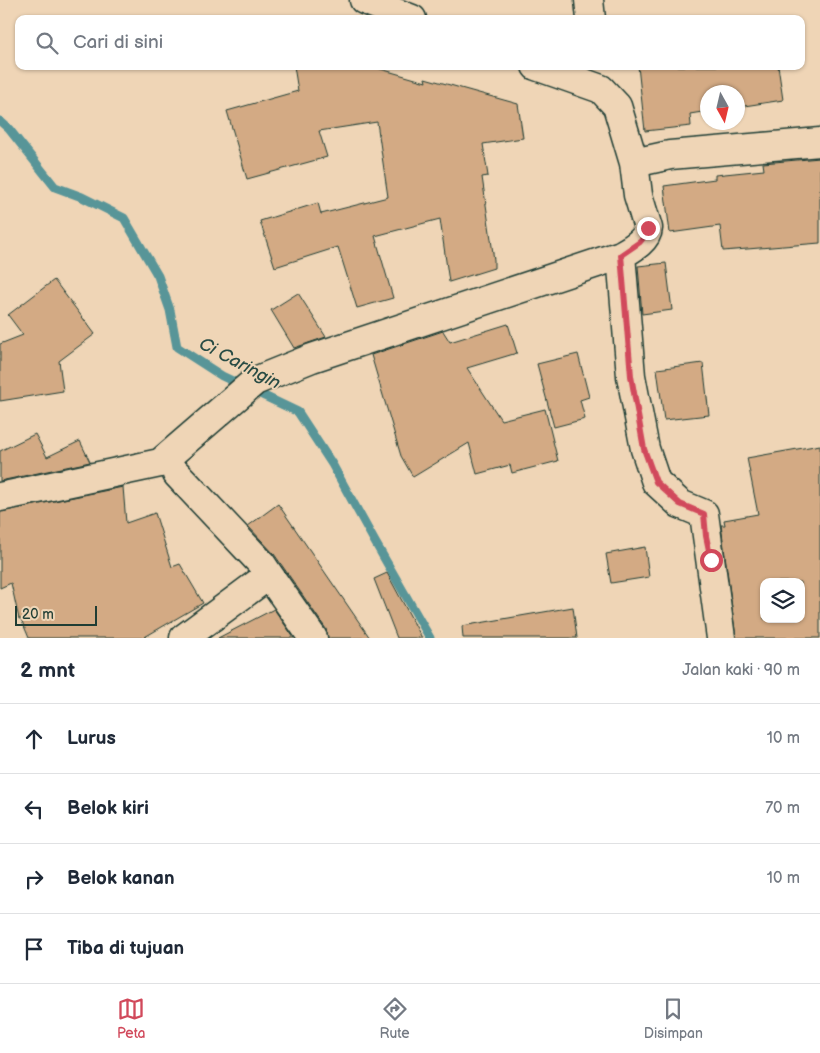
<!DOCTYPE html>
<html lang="id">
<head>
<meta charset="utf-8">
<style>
	:root { --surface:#fff; --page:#f6f6f7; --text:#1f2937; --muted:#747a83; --line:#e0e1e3; --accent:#d1495b }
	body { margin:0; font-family:"Balsamiq Sans",sans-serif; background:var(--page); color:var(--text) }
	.controls { position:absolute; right:15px; bottom:15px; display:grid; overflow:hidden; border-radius:10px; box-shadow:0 1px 4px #0004 }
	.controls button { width:45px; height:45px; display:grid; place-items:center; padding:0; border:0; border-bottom:1px solid var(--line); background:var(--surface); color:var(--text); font:25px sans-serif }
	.compass { position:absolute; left:700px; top:85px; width:45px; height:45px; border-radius:50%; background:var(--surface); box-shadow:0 1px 4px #0004; rotate:172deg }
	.scale { position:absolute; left:15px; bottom:12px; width:82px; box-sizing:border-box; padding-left:5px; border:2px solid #1f3d34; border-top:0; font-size:14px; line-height:18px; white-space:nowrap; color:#1f3d34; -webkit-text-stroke:4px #efd5b6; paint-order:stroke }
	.stop { position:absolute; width:15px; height:15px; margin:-11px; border:4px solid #d1495b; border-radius:50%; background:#fff }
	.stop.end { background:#d1495b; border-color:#fff; box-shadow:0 1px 5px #0008 }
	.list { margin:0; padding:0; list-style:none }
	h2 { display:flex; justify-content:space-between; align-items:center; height:65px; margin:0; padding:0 20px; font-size:21px }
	h2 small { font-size:16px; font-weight:400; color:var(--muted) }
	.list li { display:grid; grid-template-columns:32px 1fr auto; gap:15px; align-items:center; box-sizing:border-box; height:70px; padding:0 20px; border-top:1px solid var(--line) }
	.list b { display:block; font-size:19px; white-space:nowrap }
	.list em { font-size:16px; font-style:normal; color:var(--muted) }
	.icon { flex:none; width:28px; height:28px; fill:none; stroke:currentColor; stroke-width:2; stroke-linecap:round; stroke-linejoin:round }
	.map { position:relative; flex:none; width:820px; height:638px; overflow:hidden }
	.search { position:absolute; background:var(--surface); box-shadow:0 1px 4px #0004; left:15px; right:15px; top:15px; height:55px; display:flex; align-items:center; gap:12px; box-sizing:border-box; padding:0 18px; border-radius:10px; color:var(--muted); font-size:19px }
	.sheet { height:345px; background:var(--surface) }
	nav { display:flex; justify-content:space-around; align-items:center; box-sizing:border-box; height:70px; border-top:1px solid var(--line); background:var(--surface); font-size:14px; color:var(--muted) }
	nav a { display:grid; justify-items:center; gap:2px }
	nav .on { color:var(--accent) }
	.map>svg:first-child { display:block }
</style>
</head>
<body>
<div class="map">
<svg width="820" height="638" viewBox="0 0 820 638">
	<rect width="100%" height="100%" fill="#efd5b6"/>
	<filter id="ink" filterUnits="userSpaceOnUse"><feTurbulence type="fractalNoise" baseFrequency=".02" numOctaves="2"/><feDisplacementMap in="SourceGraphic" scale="10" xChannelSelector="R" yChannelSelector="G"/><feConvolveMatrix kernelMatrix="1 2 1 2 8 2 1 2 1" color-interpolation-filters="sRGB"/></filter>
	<g filter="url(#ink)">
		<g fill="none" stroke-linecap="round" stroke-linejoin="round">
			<path stroke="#599598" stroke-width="9" d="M0 121 9 129 55 187 82 197 124 218 158 276 170 310 177 347 222 376 298 412 332 464 375 542 430 638"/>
		</g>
		<path fill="#d3aa84" stroke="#1f3d34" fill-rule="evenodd" d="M294 66H370L426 82 425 78 518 104 523 138 483 144 488 176 482 177 494 260V268L449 282 440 219 375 236 393 298 357 308 338 247 275 267 260 221 318 203 321 214 388 197 377 122 319 131 327 157 247 179 227 111 298 91Z
			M638 66H778L783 100 738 107V92H708V111L690 114 691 126 645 131Z
			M820 158V243L723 251 720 226 670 233 664 186 715 179V175L764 170 763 163Z
			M666 263 672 310 642 314 638 266Z
			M54 280 95 334 59 361 63 391 0 401V344L23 335 8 315Z
			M298 293 326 337 294 348 271 310Z
			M508 324 517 353 467 368 501 420 545 409 558 461 512 473 510 465 477 474 469 443 413 477 401 456 371 355 443 331 450 342Z
			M578 354 589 397 580 400 585 419 554 427 537 364Z
			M703 363 709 415 664 420 657 369Z
			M35 434 47 457 80 441 90 462 0 481V451Z
			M820 445V638H736L721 525H725L724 520 758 514 747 458ZM764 582H801V619H764Z
			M123 487 126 523 155 513 172 567 180 564 203 603 143 638H29L21 619H19L11 583 0 588V512Z
			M278 504 370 638H328L326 629 274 554 248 526Z
			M645 547 649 577 611 583 606 554Z
			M387 573 422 638H397L374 579Z
			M573 607 577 638H463L462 626Z
			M274 609 294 638H218Z"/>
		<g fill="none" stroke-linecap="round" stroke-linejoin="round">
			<g stroke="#1f3d34" stroke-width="31">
				<path id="minor" d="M364 0 412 19
					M589 0 591 19
					M536 66 601 89 617 106 634 163 638 195 648 228C647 241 631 249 621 255L631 376 645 449 656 482 680 504 704 514 721 638
					M634 163 670 155 820 142
					M177 474 261 563 269 575
					M0 497 160 463 255 381 312 358 621 255
					M184 638 226 607 269 575 313 638"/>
			</g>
			<use href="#minor" stroke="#efd5b6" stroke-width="28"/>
		</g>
	</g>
	<g fill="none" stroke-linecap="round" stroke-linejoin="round" filter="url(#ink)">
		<path stroke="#d1495b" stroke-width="6" d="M648 228V232L640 242 621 255 631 376 644 449 656 482 680 504 704 514 706 536 711 560"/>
	</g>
	<g text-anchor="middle" stroke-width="4" stroke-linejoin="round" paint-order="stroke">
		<g font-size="18" font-style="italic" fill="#294c45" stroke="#efd5b6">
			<text transform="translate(240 363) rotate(28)" y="6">Ci Caringin</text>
		</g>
	</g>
</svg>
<div class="controls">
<button><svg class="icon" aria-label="layers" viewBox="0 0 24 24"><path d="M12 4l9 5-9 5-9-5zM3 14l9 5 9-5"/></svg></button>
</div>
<svg class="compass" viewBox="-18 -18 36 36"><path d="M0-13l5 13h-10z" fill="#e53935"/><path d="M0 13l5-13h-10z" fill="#747a83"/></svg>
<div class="scale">20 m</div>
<div class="stop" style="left:711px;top:560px"></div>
<div class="stop end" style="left:648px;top:228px"></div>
<div class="search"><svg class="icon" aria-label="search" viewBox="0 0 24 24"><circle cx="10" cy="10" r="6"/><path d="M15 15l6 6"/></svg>Cari di sini</div>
</div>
<section class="sheet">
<h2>2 mnt<small>Jalan kaki · 90 m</small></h2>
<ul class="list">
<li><svg class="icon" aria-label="ahead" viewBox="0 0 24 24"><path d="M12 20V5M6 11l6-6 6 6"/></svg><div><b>Lurus</b></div><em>10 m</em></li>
<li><svg class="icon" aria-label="left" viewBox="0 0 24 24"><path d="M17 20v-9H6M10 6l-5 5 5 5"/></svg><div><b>Belok kiri</b></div><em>70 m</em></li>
<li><svg class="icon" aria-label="right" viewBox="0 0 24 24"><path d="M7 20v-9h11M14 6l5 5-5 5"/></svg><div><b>Belok kanan</b></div><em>10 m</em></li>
<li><svg class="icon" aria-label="arrive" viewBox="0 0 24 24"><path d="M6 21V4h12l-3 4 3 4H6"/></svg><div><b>Tiba di tujuan</b></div></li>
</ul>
</section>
<nav>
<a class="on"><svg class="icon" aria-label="map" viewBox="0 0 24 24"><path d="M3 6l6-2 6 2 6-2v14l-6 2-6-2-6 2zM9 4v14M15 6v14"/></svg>Peta</a>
<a><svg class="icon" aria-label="directions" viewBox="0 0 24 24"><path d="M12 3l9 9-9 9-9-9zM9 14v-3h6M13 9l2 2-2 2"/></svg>Rute</a>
<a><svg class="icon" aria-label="saved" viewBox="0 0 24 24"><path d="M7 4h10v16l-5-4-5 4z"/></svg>Disimpan</a>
</nav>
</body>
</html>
